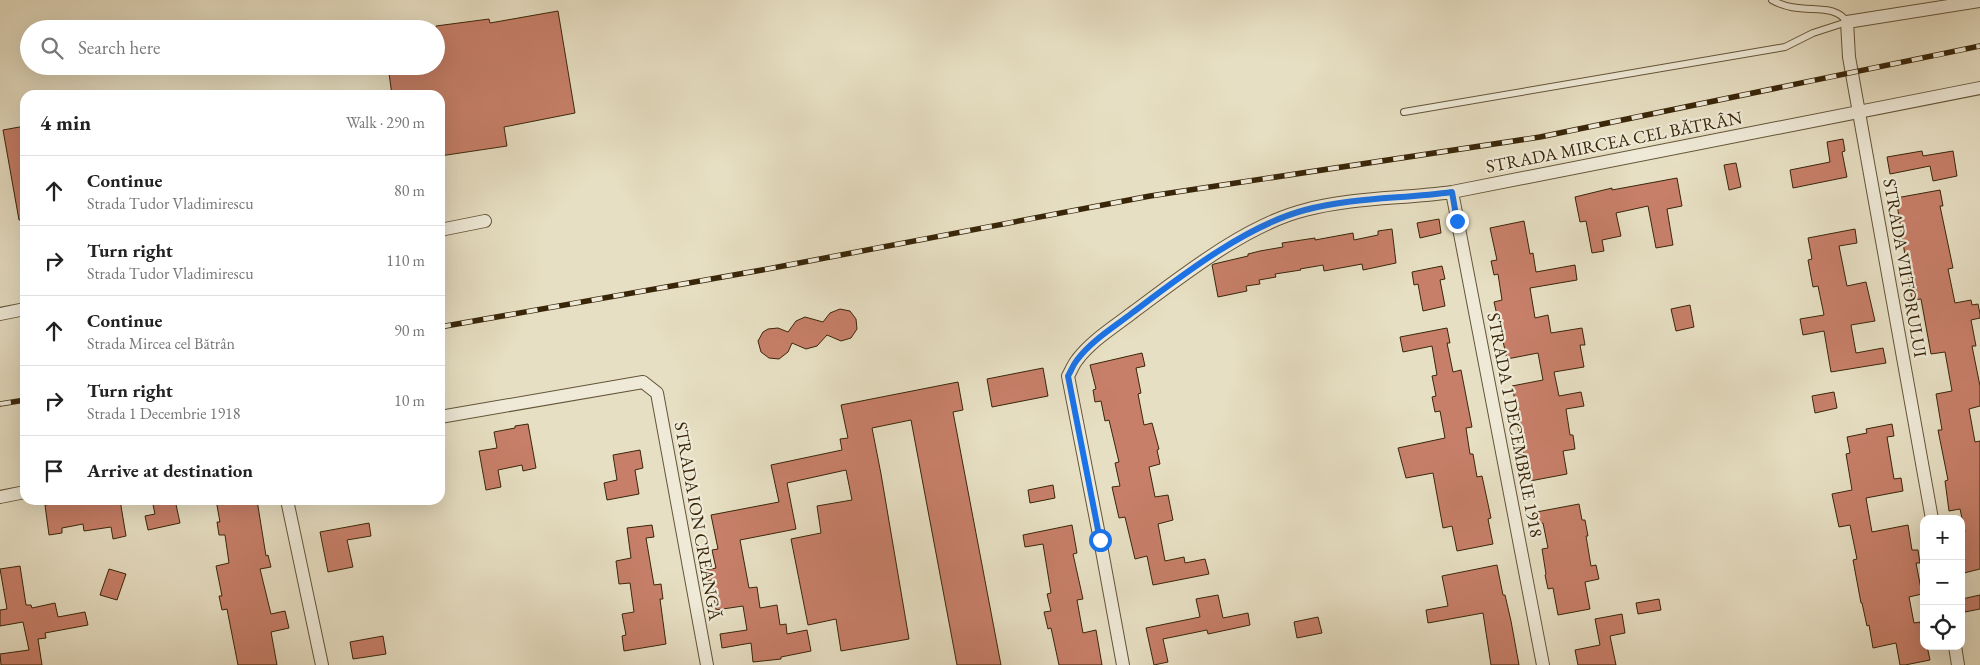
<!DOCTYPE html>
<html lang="en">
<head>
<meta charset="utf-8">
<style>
	:root { --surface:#fff; --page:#f6f6f6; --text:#222; --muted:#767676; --line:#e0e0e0 }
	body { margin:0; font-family:"EB Garamond",serif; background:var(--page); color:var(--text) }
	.controls { position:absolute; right:15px; bottom:15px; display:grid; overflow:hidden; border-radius:10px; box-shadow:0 5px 20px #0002 }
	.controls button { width:45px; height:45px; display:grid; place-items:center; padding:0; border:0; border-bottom:1px solid var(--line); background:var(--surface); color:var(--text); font:25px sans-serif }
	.stop { position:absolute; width:15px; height:15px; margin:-11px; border:4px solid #1a73e8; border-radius:50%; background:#fff }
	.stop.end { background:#1a73e8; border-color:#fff; box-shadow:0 1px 5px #0008 }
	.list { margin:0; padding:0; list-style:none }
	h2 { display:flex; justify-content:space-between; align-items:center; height:65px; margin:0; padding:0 20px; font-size:21px }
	h2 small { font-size:16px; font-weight:400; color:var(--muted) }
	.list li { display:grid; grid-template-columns:32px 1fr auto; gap:15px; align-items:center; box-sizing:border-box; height:70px; padding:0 20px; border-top:1px solid var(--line) }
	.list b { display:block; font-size:19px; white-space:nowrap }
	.list p { margin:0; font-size:16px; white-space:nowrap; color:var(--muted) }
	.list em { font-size:16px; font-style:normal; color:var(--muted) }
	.icon { flex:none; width:28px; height:28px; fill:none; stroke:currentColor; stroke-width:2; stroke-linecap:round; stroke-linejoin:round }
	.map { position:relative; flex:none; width:1980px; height:665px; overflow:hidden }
	.search { position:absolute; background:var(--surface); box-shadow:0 5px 20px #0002; left:20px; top:20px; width:425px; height:55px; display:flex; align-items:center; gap:12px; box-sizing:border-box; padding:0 18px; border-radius:28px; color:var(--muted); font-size:19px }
	.panel { position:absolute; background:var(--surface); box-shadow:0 5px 20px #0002; left:20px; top:90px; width:425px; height:415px; border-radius:15px }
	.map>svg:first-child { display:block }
</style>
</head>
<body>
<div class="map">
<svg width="1980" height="665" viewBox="0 0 1980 665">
	<rect width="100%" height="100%" fill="#e7dfc3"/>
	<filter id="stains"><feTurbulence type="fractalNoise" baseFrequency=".004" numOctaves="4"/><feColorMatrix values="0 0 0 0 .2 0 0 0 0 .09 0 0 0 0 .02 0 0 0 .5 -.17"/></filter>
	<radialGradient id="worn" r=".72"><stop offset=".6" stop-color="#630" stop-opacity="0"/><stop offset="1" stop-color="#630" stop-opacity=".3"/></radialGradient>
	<path fill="#c77f69" stroke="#392609" d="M558 11 575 113 504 127 507 146 440 156V95H392L388 66H436V26L489 19 490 23Z
		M25 126V220H19L3 130Z
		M1843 139 1845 151 1842 152 1847 177 1793 188 1790 170 1830 162 1827 142Z
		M1922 151 1923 156 1953 151 1957 176 1933 181 1930 166 1890 174 1887 157Z
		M1736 163 1741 187 1729 190 1724 165Z
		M1677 178 1682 206 1667 209 1673 245 1656 248 1648 206 1616 213 1621 236 1602 240 1604 251 1592 253 1586 221 1580 222 1575 197 1612 188V190Z
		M1940 190 1943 206H1940L1953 268 1948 269 1955 303 1971 300 1972 305 1978 304 1980 314V318L1971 320 1976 346H1972L1980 386V406L1969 409 1975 442 1980 441V569L1964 573 1961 559V533L1965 532 1960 509 1949 511 1945 481 1948 480 1938 430H1942L1936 394 1952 391 1945 352 1931 354 1921 299 1912 300 1896 198Z
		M1439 219 1441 233 1420 238 1417 223Z
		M1524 221 1530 254 1533 253 1536 272 1575 265 1577 280 1530 288 1535 318 1548 315 1551 333 1582 328 1585 345H1580L1584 367 1554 372 1559 396 1581 392 1584 406 1566 409 1570 435H1573L1575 449 1563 451 1567 474 1530 481 1516 419H1519L1512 386 1543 380 1538 353 1507 359 1494 302 1502 300 1498 274 1494 275 1491 261 1497 260 1490 228Z
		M1392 229 1396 263 1363 270 1362 264 1324 271 1323 265 1300 269 1301 270 1275 274 1276 277 1259 280 1260 284 1246 286 1247 291 1218 297 1212 265 1214 264 1248 256V254L1260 251 1283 247 1282 243 1315 238V240L1353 233 1354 240 1378 235V231Z
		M1855 229 1857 243 1839 246 1847 286 1866 282 1875 321 1851 325 1856 353 1883 348 1886 363 1831 372 1824 331 1803 335 1800 319 1824 315 1818 286 1813 287 1808 260 1812 259 1808 238Z
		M1442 266 1445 279 1440 280 1445 306 1423 311 1418 284 1414 285 1412 272Z
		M1690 305 1694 327 1676 331 1671 309Z
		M840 309 850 311 856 319 857 329 851 338 841 341 827 335 817 346 806 349 792 343 788 352 779 359 769 358 761 352 758 341 763 332 768 329 778 328 788 332 796 321 805 317 823 322 830 313Z
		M1447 328 1450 343H1447L1453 372 1461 370 1472 427 1466 428 1470 454H1473L1477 477 1482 476 1491 518 1488 519 1493 544 1457 551 1452 526 1443 528 1433 473 1406 478 1398 448 1445 438 1440 411 1435 412 1432 397 1436 396 1432 376 1437 375 1432 346 1403 352 1400 337Z
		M1142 353 1145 366 1136 368 1141 393 1138 394 1144 425 1152 423 1159 449 1157 450 1160 464 1149 467 1155 497 1168 495 1173 520 1158 524 1165 561 1184 557 1185 563 1205 559 1209 574 1153 585 1147 556 1135 559 1125 517 1119 518 1112 487 1120 486 1115 463 1119 462 1109 420 1105 421 1101 401 1095 402 1093 390 1096 389 1090 365Z
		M1043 368 1048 396 992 407 987 379Z
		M958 382 963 410 953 412 1001 665H957L911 420 872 428 881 474 909 639 841 651 836 619 808 625 791 539 821 533 817 506 852 500 846 470 787 483 796 529 740 540 749 588 757 587 760 608 777 605 780 625 786 624 787 634 807 630 811 651 781 657V659L753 662 751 643 722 648 720 634 747 630 743 606 716 610 712 581H708L706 570 716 568 712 550 718 549 711 515 779 502 771 465 842 450 840 439 848 438 841 405Z
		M1834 392 1837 408 1815 413 1812 396Z
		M528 424 536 468 523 471 522 465 498 470 501 487 486 490 479 451 497 448 494 432 515 428V426Z
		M1892 424 1894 436 1887 437 1894 479 1901 478 1903 491 1866 498 1872 532 1908 525 1912 550H1918L1920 563H1916L1922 594 1909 597 1914 623 1920 622 1924 646H1927L1930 660 1905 665H1900L1896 643 1873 648 1869 625 1867 626 1862 603H1861L1853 560 1857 559 1850 525 1839 527 1832 494 1852 490 1846 454 1850 453 1847 437 1867 433 1866 429Z
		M640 450 643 468 635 470 639 494 607 500 604 483 617 480 613 455Z
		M1053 485 1055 498 1030 503 1028 490Z
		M77 500H120L126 536 113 539 111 527 84 531 83 524 62 528V533L49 535 45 505Z
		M152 500H175L180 523 148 530 145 516 155 514Z
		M216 500H257L266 556 268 555 271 567 260 569 271 614 285 611 289 628 271 632 277 665H238L227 609 222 610 219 596H222L216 566 229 563 225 535H219L217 522H220Z
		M1579 504 1582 520H1585L1588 536H1586L1591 566 1596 565 1599 579 1585 582 1590 609 1558 615 1553 588 1548 589 1545 575 1546 574 1542 549 1548 548 1543 523 1534 525 1531 513Z
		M369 523 371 536 347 540 353 567 328 572 320 532Z
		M652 525 654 537 646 538 654 585 661 584 663 599H660L666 644 624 651 622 636 626 635 622 614 634 612 630 583 619 584 616 561 631 558 627 528Z
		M1072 525 1077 553 1073 554 1083 599 1077 600 1083 633 1096 630 1102 665H1059L1051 628 1048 629 1044 612 1051 611 1047 594 1051 593 1043 544 1025 547 1023 535Z
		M1497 565 1503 595H1505L1511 621 1519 665H1491L1483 613 1428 623 1426 610 1448 606 1442 576Z
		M20 566 26 605H31L32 608 55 603 58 617 85 612 88 625 45 633 46 638 38 639 42 665H1L0 654 29 650 23 622 0 626V610L7 609 0 569Z
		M109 569 126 574 117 600 100 595Z
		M1218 595 1223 618 1248 613 1250 625 1208 634 1207 630 1163 639 1168 662 1154 665 1146 628 1200 617 1196 599Z
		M1980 595V609L1965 612 1962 599Z
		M1659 599 1661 610 1638 614 1636 603Z
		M1622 614 1625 633 1610 636 1616 665H1578L1575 650 1600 645 1595 619Z
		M1318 617 1322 633 1297 638 1294 622Z
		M383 636 386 654 353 659 350 642Z"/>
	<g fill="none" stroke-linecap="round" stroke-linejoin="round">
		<g stroke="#645438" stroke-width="8">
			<path id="lane" d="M1404 112 1785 47 1813 33 1847 22C1833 0 1801 17 1772 0"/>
		</g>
		<g stroke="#645438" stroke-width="14">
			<path id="street" d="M1452 192 1543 665
				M440 230 485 221
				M0 314 25 309
				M440 417 643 382 657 393 707 665
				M0 497 25 492
				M287 500 322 665
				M1932 519 1849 57 1847 22 1980 1
				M1955 646 1958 665
				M1123 665 1100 540 1068 376C1071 371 1073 365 1077 360 1091 341 1114 327 1132 313 1181 277 1245 225 1305 210 1353 197 1403 199 1452 192L1980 88"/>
		</g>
		<use href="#lane" stroke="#efead8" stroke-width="6"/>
		<use href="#street" stroke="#efead8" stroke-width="12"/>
		<g stroke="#392609" stroke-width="5.5">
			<path id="rail" d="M440 327 762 270 1150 196 1540 137 1980 46
				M0 404 25 400"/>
		</g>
		<use href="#rail" stroke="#efead8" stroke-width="4" stroke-dasharray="11" stroke-linecap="butt"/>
	</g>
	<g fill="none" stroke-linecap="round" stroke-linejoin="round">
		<path stroke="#1a73e8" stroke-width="6" d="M1100 540 1068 376C1071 371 1073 365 1077 360 1091 341 1114 327 1132 313 1181 276 1245 226 1305 210 1353 197 1403 199 1452 192L1457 221"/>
	</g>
	<g text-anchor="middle" stroke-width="4.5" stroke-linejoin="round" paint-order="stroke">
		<g font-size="18" fill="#392609" stroke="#efead8">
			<text transform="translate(1614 142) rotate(-11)" y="6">STRADA MIRCEA CEL BĂTRÂN</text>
			<text transform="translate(1905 268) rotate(80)" y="6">STRADA VIITORULUI</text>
			<text transform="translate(1515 425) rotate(79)" y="6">STRADA 1 DECEMBRIE 1918</text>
			<text transform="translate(698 521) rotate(80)" y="6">STRADA ION CREANGĂ</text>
		</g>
	</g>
	<rect width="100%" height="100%" filter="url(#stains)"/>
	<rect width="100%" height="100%" fill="url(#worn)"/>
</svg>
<div class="controls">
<button>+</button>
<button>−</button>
<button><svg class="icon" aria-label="locate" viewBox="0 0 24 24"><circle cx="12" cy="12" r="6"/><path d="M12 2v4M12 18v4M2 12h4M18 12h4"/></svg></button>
</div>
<div class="stop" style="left:1100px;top:540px"></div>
<div class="stop end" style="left:1457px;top:221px"></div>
<div class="search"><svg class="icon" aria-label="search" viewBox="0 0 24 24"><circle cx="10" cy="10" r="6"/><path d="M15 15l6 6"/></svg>Search here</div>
<section class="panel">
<h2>4 min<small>Walk · 290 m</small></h2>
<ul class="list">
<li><svg class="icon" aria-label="ahead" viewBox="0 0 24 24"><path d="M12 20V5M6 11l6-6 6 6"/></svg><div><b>Continue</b><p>Strada Tudor Vladimirescu</p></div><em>80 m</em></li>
<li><svg class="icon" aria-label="right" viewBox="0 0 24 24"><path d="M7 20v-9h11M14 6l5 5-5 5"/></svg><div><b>Turn right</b><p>Strada Tudor Vladimirescu</p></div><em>110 m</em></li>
<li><svg class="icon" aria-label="ahead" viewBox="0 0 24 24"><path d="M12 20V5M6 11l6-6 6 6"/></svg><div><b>Continue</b><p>Strada Mircea cel Bătrân</p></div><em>90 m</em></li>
<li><svg class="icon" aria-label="right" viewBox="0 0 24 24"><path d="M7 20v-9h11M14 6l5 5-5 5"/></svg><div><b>Turn right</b><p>Strada 1 Decembrie 1918</p></div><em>10 m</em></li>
<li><svg class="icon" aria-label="arrive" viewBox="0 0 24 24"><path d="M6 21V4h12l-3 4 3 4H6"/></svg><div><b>Arrive at destination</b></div></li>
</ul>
</section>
</div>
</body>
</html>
